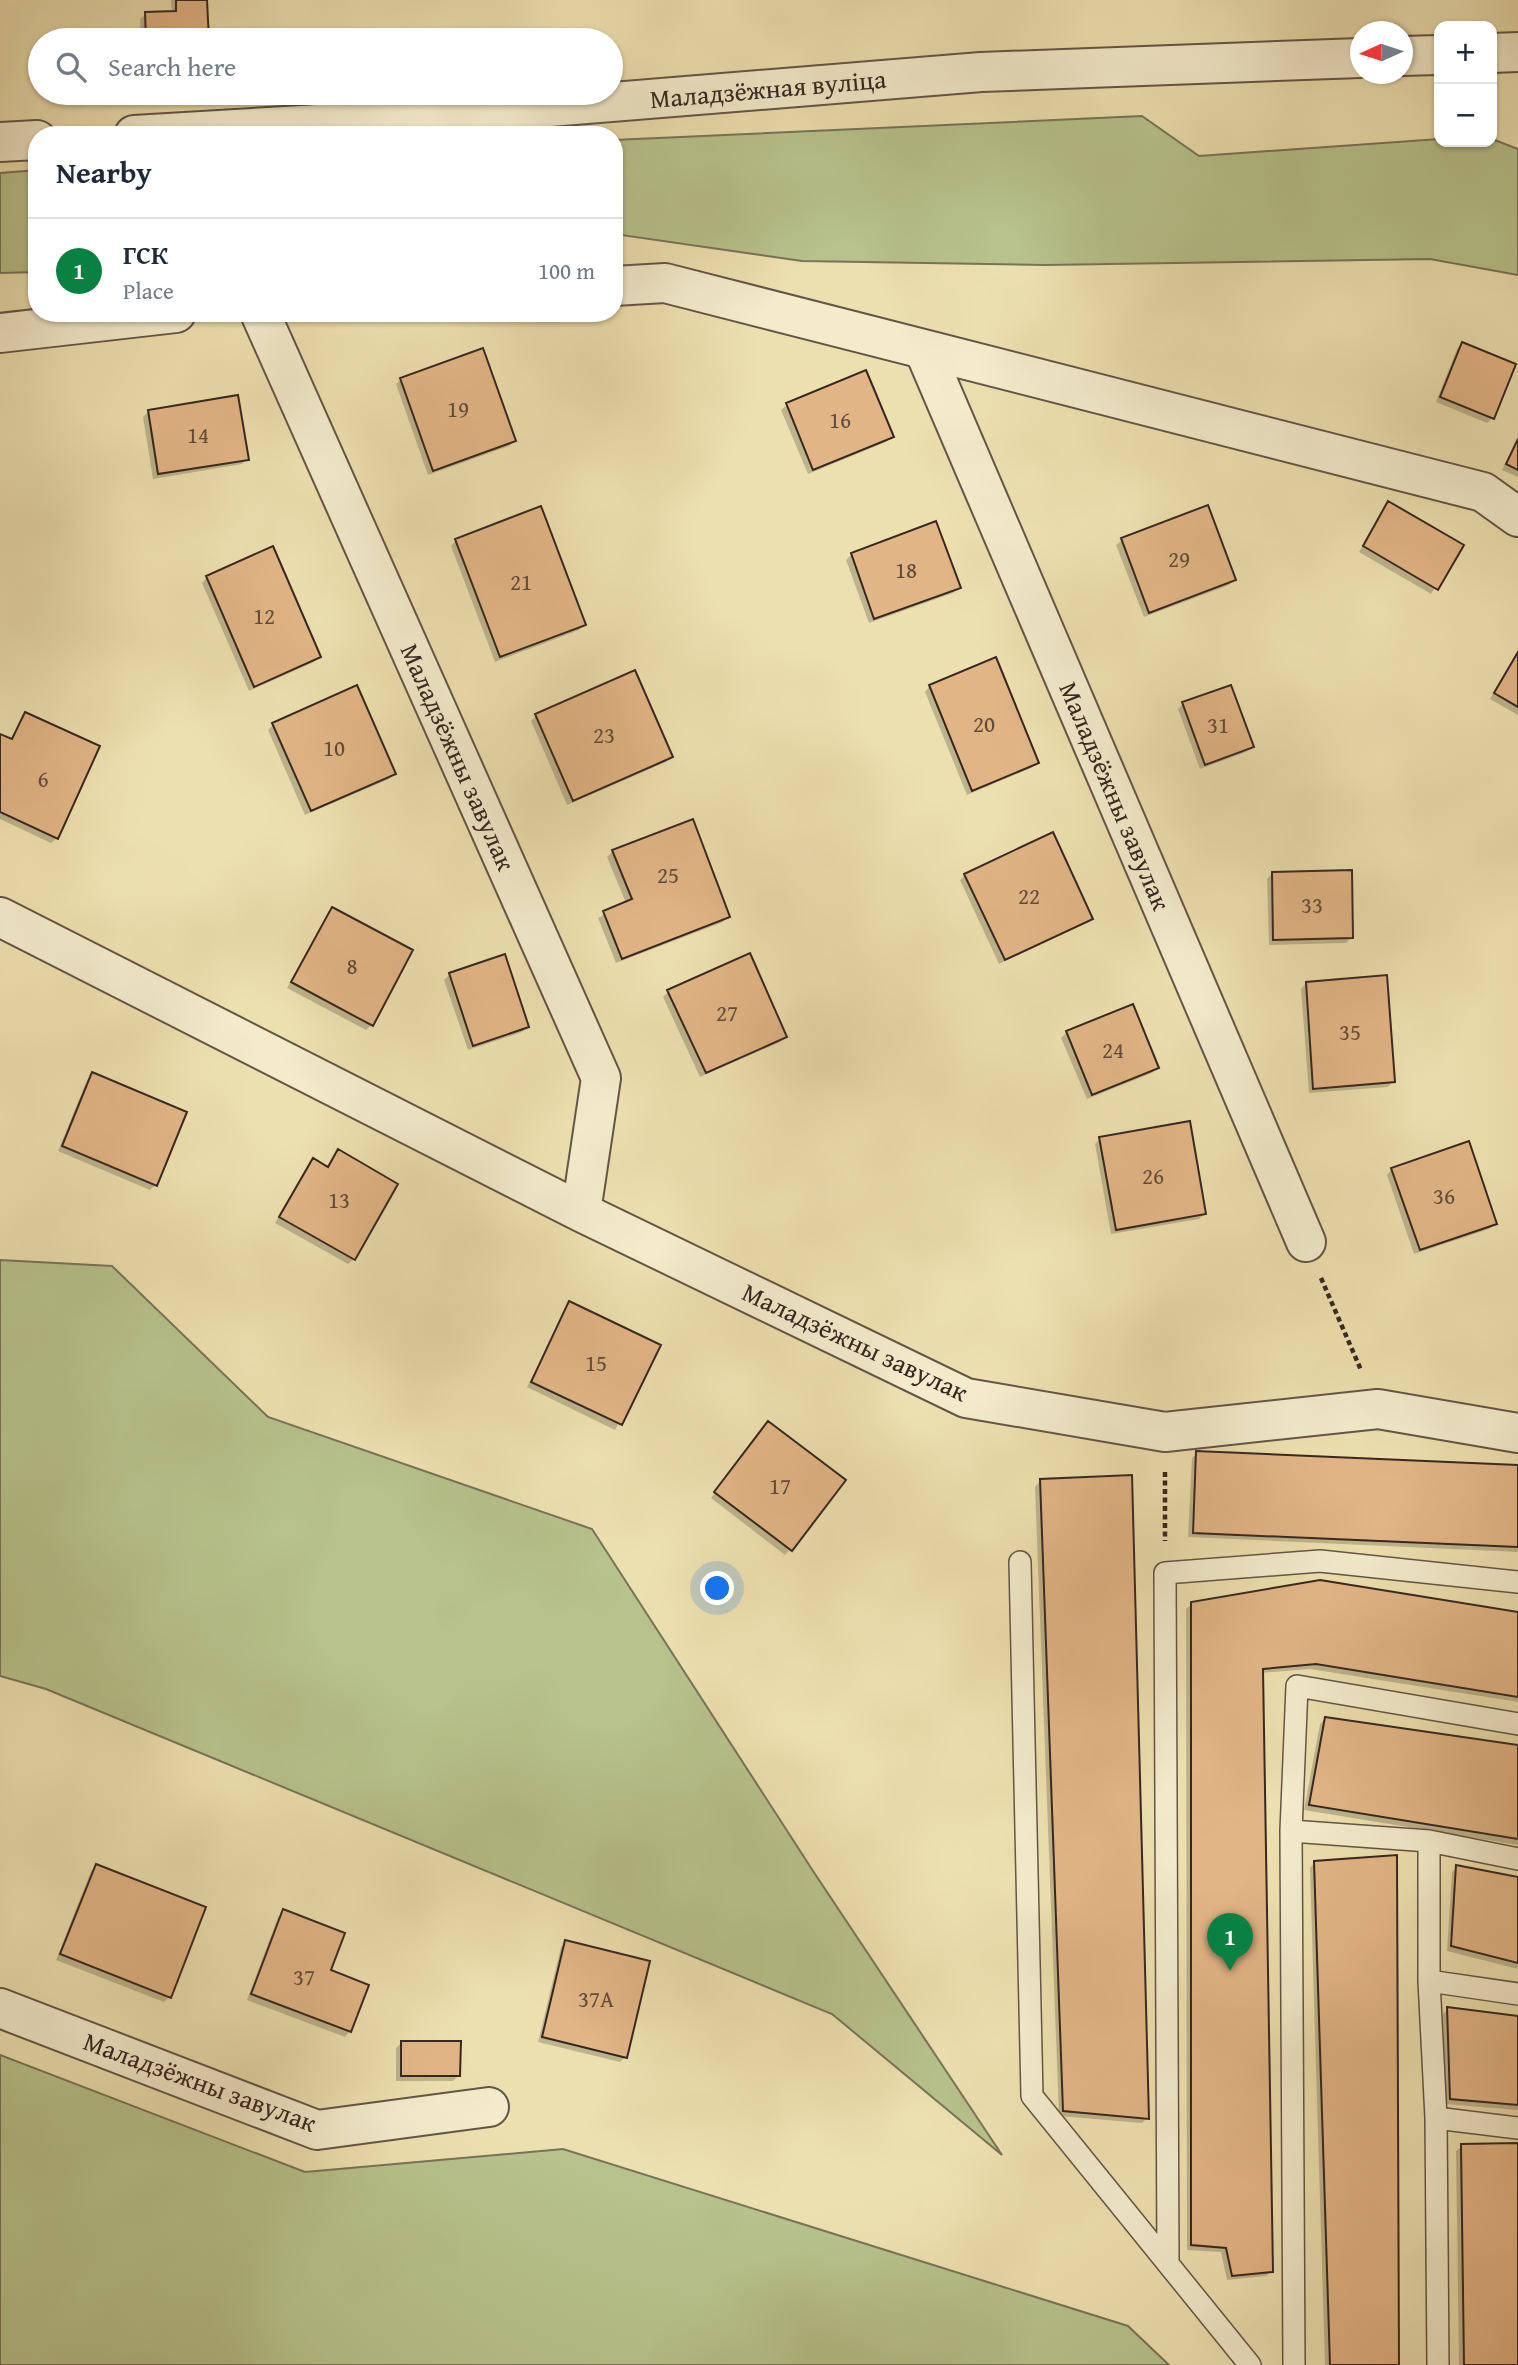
<!DOCTYPE html>
<html lang="en">
<head>
<meta charset="utf-8">
<style>
	:root { --surface:#fff; --page:#f6f6f7; --text:#1f2937; --muted:#747a83; --line:#e0e1e3; --accent:#0b8043 }
	body { margin:0; font-family:"Gentium Book Plus",serif; background:var(--page); color:var(--text) }
	.controls { position:absolute; right:21px; top:21px; display:grid; overflow:hidden; border-radius:14px; box-shadow:0 2px 5px #0004 }
	.controls button { width:63px; height:63px; display:grid; place-items:center; padding:0; border:0; border-bottom:2px solid var(--line); background:var(--surface); color:var(--text); font:35px sans-serif }
	.compass { position:absolute; left:1350px; top:21px; width:63px; height:63px; border-radius:50%; background:var(--surface); box-shadow:0 2px 5px #0004; rotate:267deg }
	.you { position:absolute; left:718px; top:1589px; width:24px; height:24px; margin:-18px; border:5px solid #fff; border-radius:50%; background:#1a73e8; box-shadow:0 0 0 10px #1a73e833 }
	.badge { display:grid; place-items:center; width:46px; height:46px; border-radius:50%; background:var(--accent); color:#fff; font-size:23px; font-weight:700 }
	.pin { position:absolute; translate:-50% -58px; filter:drop-shadow(0 2px 4px #0008) }
	.pin::after { content:''; position:absolute; top:37px; width:24px; height:21px; background:inherit; clip-path:polygon(0 0,100% 0,50% 100%) }
	.list { margin:0; padding:0; list-style:none }
	h2 { display:flex; justify-content:space-between; align-items:center; height:91px; margin:0; padding:0 28px; font-size:30px }
	h2 small { font-size:23px; font-weight:400; color:var(--muted) }
	.list li { display:grid; grid-template-columns:46px 1fr auto; gap:21px; align-items:center; box-sizing:border-box; height:105px; padding:0 28px; border-top:2px solid var(--line) }
	.list b { display:block; font-size:26px; white-space:nowrap }
	.list p { margin:0; font-size:23px; white-space:nowrap; color:var(--muted) }
	.list em { font-size:23px; font-style:normal; color:var(--muted) }
	.icon { flex:none; width:38px; height:38px; fill:none; stroke:currentColor; stroke-width:2; stroke-linecap:round; stroke-linejoin:round }
	.map { position:relative; flex:none; width:1518px; height:2365px; overflow:hidden }
	.search { position:absolute; background:var(--surface); box-shadow:0 2px 5px #0004; left:28px; top:28px; width:595px; height:77px; display:flex; align-items:center; gap:18px; box-sizing:border-box; padding:0 24px; border-radius:38px; color:var(--muted); font-size:26px }
	.panel { position:absolute; background:var(--surface); box-shadow:0 2px 5px #0004; left:28px; top:126px; width:595px; height:196px; border-radius:28px }
	.map>svg:first-child { display:block }
</style>
</head>
<body>
<div class="map">
<svg width="1518" height="2365" viewBox="0 0 1518 2365">
	<rect width="100%" height="100%" fill="#ede0b0"/>
	<filter id="stains"><feTurbulence type="fractalNoise" baseFrequency=".00286" numOctaves="4"/><feColorMatrix values="0 0 0 0 .2 0 0 0 0 .09 0 0 0 0 .02 0 0 0 .5 -.17"/></filter>
	<radialGradient id="worn" r=".72"><stop offset=".6" stop-color="#630" stop-opacity="0"/><stop offset="1" stop-color="#630" stop-opacity=".3"/></radialGradient>
	<path fill="#b7c28c" stroke="#777456" stroke-width="2" d="M1142 116 1199 156 1439 139V142H1492V139L1518 149V275L1430 259 1045 265 802 261 614 234V140Z
		M37 170V272L0 273V173Z
		M0 1260 112 1266 268 1417 592 1529 815 1874 1002 2155 832 2014 46 1689 0 1676Z
		M0 2055 305 2172 563 2149 1128 2326 1169 2365H0Z"/>
	<path fill="#0003" d="M171 0H206L208 40H141L140 19 146 14 172 13Z
		M180 93H206L180 96Z
		M1462 344 1493 418 1487 423 1436 402 1457 349Z
		M865 373 892 437 886 442 808 474 781 410 787 405Z
		M401 379 514 441 509 446 428 475 396 384Z
		M149 411 247 459 242 464 153 479 143 417Z
		M1518 436V477L1502 470Z
		M1389 504 1462 546 1431 594 1359 552Z
		M1207 507 1234 580 1229 585 1144 617 1116 545 1122 540Z
		M456 540 584 624 579 630 495 662 451 546Z
		M852 554 959 587 953 593 869 623 846 560Z
		M207 577 319 657 314 662 249 691 202 583Z
		M1518 651V715L1490 699Z
		M930 686 1037 763 1031 768 967 795 925 692Z
		M1183 704 1252 747 1246 752 1200 769 1178 709Z
		M25 714 57 838 51 843 0 819V736L10 740Z
		M536 716 671 756 666 762 567 805 531 721Z
		M273 725 394 773 389 779 305 815 268 730Z
		M613 851 728 916 723 922 616 963 598 918 626 903 607 857Z
		M1273 873 1351 938 1346 943 1269 945 1267 879Z
		M965 875 1091 918 999 964 960 880Z
		M332 909 371 1025 366 1030 287 988Z
		M504 957 527 1027 522 1032 468 1050 444 980 449 975Z
		M1306 983 1393 1081 1388 1087 1309 1093 1301 989Z
		M668 992 785 1036 780 1042 700 1077 663 997Z
		M1067 1032 1157 1068 1152 1073 1087 1099 1061 1038Z
		M92 1074 155 1185 150 1190 58 1151 87 1080Z
		M1100 1139 1205 1214 1199 1219 1111 1234 1095 1144Z
		M338 1152 354 1259 348 1264 275 1223 308 1166 313 1160 326 1168Z
		M1392 1169 1495 1223 1489 1229 1414 1254 1387 1175Z
		M570 1303 658 1346 615 1430 527 1387Z
		M763 1429 790 1549 785 1555 711 1498Z
		M1197 1453 1518 1467V1552L1188 1537 1192 1458Z
		M1040 1481 1147 2118 1142 2123 1059 2116 1035 1487Z
		M1192 1604 1518 1614V1702L1310 1669 1261 1673 1272 2271 1266 2276 1227 2280 1221 2252 1187 2250 1186 1609Z
		M1325 1719 1518 1747V1845L1304 1810 1320 1724Z
		M1315 1862 1397 2365H1325L1310 1868Z
		M96 1866 169 1997 164 2002 56 1960 91 1871Z
		M1457 1867 1518 1879V1969L1447 1951 1452 1872Z
		M284 1911 350 2031 345 2037 247 2000 278 1917Z
		M566 1942 625 2057 620 2062 538 2042 561 1947Z
		M1448 2009 1518 2018V2110L1445 2104 1443 2014Z
		M402 2042 459 2075 453 2081H396V2048Z
		M1518 2145V2365H1459L1456 2151 1462 2146Z"/>
	<path fill="#e2b586" stroke="#372721" stroke-width="2" d="M176 0H207L209 40H146L145 12 176 11Z
		M1462 342 1516 364 1494 419 1440 397Z
		M483 348 516 441 433 471 400 378Z
		M866 370 894 437 813 470 786 403Z
		M238 395 249 460 158 474 148 410Z
		M1518 439V470L1506 464Z
		M1388 501 1464 545 1438 590 1363 546Z
		M1208 505 1236 580 1149 613 1121 538Z
		M541 506 586 625 500 657 455 539Z
		M936 521 961 588 874 619 851 553Z
		M273 546 321 657 254 687 206 576Z
		M1518 652V707L1494 693Z
		M996 657 1039 763 972 791 929 685Z
		M635 670 673 757 573 801 535 714Z
		M357 685 396 774 311 811 272 723Z
		M1231 685 1254 747 1205 765 1182 702Z
		M25 712 100 746 58 839 0 812V734L12 739Z
		M693 819 730 917 622 959 603 911 632 899 612 850Z
		M1053 832 1093 919 1005 960 964 874Z
		M1352 870 1353 938 1273 940 1272 872Z
		M332 907 413 950 373 1026 291 982Z
		M750 953 787 1037 706 1073 667 990Z
		M505 954 529 1027 473 1046 449 973Z
		M1387 975 1395 1082 1313 1089 1306 982Z
		M1133 1004 1159 1068 1092 1095 1066 1031Z
		M92 1072 187 1112 157 1186 62 1146Z
		M1190 1121 1206 1214 1116 1230 1099 1137Z
		M1469 1141 1497 1224 1420 1250 1391 1168Z
		M338 1149 398 1184 355 1260 279 1217 313 1158 328 1167Z
		M569 1301 661 1345 622 1425 531 1382Z
		M768 1421 846 1480 792 1551 714 1492Z
		M1196 1451 1518 1465V1547L1193 1533Z
		M1132 1475 1149 2119 1063 2111 1040 1479Z
		M1320 1580 1518 1612V1697L1316 1664 1263 1669 1273 2272 1232 2276 1226 2248 1191 2245V1602Z
		M1325 1717 1518 1745V1839L1309 1805Z
		M1397 1855 1399 2365H1330L1314 1861Z
		M96 1864 206 1907 171 1998 60 1954Z
		M1456 1865 1518 1877V1963L1451 1946Z
		M283 1909 345 1933 331 1970 369 1985 351 2032 251 1994Z
		M565 1940 650 1961 627 2058 542 2037Z
		M1447 2007 1518 2016V2105L1450 2099Z
		M401 2041H461L460 2076H401Z
		M1518 2143V2365H1464L1461 2144Z"/>
	<g fill="none" stroke-linecap="round" stroke-linejoin="round">
		<g stroke="#645545" stroke-width="24">
			<path id="service" d="M1020 1562 1032 2096 1250 2365
				M1291 1831 1429 1841 1518 1859
				M1429 1841V1981L1436 2118 1438 2365
				M1429 1981 1518 1994
				M1436 2118 1518 2128
				M1168 2264 1165 1573 1320 1561 1518 1582
				M1294 2365 1291 1831 1297 1686 1518 1724"/>
		</g>
		<g stroke="#645545" stroke-width="42">
			<path id="minor" d="M1492 53 1518 52
				M1402 56 1439 55
				M134 135 404 119 981 72 1360 58
				M0 142 37 140
				M614 286 665 283 1483 492 1518 517
				M260 313 601 1078 581 1212
				M0 333 176 313
				M924 350 1306 1242
				M0 917 581 1212 966 1398 1165 1432 1378 1409 1518 1433
				M0 2008 317 2130 489 2107"/>
		</g>
		<path stroke="#372721" stroke-width="4.5" stroke-dasharray="5 3.5" stroke-linecap="butt" d="M1321 1278 1361 1370
			M1165 1472V1541"/>
		<use href="#service" stroke="#f3ebcc" stroke-width="21"/>
		<use href="#minor" stroke="#f3ebcc" stroke-width="38"/>
	</g>
	<g text-anchor="middle" stroke-width="7" stroke-linejoin="round" paint-order="stroke">
		<g font-size="23" fill="#624a3a">
			<text x="458" y="417">19</text>
			<text x="840" y="428">16</text>
			<text x="198" y="443">14</text>
			<text x="1179" y="567">29</text>
			<text x="906" y="578">18</text>
			<text x="521" y="590">21</text>
			<text x="264" y="624">12</text>
			<text x="984" y="732">20</text>
			<text x="1218" y="733">31</text>
			<text x="604" y="743">23</text>
			<text x="334" y="756">10</text>
			<text x="43" y="787">6</text>
			<text x="668" y="883">25</text>
			<text x="1029" y="904">22</text>
			<text x="1312" y="913">33</text>
			<text x="352" y="974">8</text>
			<text x="727" y="1021">27</text>
			<text x="1350" y="1040">35</text>
			<text x="1113" y="1058">24</text>
			<text x="1153" y="1184">26</text>
			<text x="1444" y="1204">36</text>
			<text x="339" y="1208">13</text>
			<text x="596" y="1371">15</text>
			<text x="780" y="1494">17</text>
			<text x="304" y="1985">37</text>
			<text x="596" y="2007">37А</text>
		</g>
		<g font-size="26" fill="#372721" stroke="#f3ebcc">
			<text transform="translate(768 89) rotate(-5)" y="9">Маладзёжная вуліца</text>
			<text transform="translate(458 757) rotate(66)" y="9">Маладзёжны завулак</text>
			<text transform="translate(1115 796) rotate(67)" y="9">Маладзёжны завулак</text>
			<text transform="translate(855 1342) rotate(25)" y="9">Маладзёжны завулак</text>
			<text transform="translate(200 2082) rotate(20)" y="9">Маладзёжны завулак</text>
		</g>
	</g>
	<rect width="100%" height="100%" filter="url(#stains)"/>
	<rect width="100%" height="100%" fill="url(#worn)"/>
</svg>
<div class="controls">
<button>+</button>
<button>−</button>
</div>
<svg class="compass" viewBox="-18 -18 36 36"><path d="M0-13l5 13h-10z" fill="#e53935"/><path d="M0 13l5-13h-10z" fill="#747a83"/></svg>
<div class="you"></div>
<div class="pin badge" style="left:1230px;top:1971px">1</div>
<div class="search"><svg class="icon" aria-label="search" viewBox="0 0 24 24"><circle cx="10" cy="10" r="6"/><path d="M15 15l6 6"/></svg>Search here</div>
<section class="panel">
<h2>Nearby<small></small></h2>
<ul class="list">
<li><span class="badge">1</span><div><b>ГСК</b><p>Place</p></div><em>100 m</em></li>
</ul>
</section>
</div>
</body>
</html>
